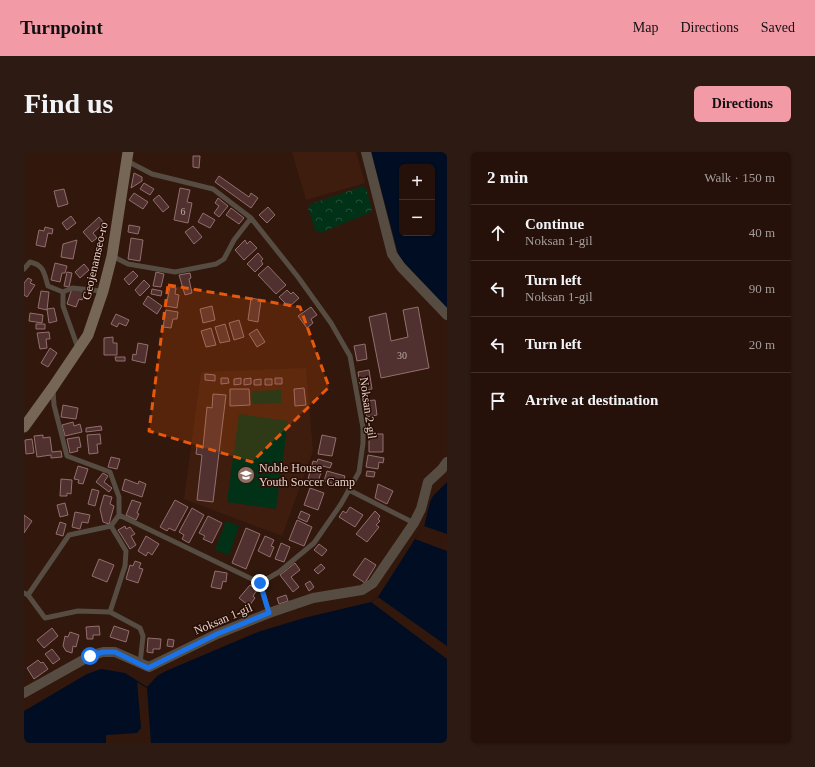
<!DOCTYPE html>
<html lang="en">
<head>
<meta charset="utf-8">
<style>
	:root { --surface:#251109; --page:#2d1a12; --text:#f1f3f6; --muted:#a39d9c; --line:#42312a; --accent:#f39aa7 }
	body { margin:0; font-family:"Times New Roman",serif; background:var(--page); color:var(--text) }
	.controls { position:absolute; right:12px; top:12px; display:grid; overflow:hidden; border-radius:6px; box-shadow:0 1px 3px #0004 }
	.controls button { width:36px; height:36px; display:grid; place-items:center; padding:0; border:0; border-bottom:1px solid var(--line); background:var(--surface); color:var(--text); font:20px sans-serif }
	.stop { position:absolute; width:12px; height:12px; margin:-9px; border:3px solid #1a73e8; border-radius:50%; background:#fff }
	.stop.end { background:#1a73e8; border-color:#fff; box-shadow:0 1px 4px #0008 }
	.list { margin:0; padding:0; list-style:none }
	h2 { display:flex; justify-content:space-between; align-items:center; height:52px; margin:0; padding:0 16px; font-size:17px }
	h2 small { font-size:13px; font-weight:400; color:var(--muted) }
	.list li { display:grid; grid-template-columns:26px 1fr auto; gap:12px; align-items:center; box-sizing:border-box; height:56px; padding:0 16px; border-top:1px solid var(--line) }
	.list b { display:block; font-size:15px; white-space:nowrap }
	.list p { margin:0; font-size:13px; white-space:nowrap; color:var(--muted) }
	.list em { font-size:13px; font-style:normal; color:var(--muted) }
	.icon { flex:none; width:22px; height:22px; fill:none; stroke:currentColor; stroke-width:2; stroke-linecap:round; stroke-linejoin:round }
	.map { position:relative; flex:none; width:423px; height:591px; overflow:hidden; border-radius:6px }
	header { display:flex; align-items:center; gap:24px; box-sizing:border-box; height:56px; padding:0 20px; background:var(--accent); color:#111 }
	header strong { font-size:19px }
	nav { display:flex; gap:22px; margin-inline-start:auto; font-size:14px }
	.intro { display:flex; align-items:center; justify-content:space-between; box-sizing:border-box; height:96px; padding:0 24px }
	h1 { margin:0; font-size:28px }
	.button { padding:10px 18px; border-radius:6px; background:var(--accent); color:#111; font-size:14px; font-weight:700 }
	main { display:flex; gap:24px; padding:0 24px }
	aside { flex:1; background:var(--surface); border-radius:6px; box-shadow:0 1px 3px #0004 }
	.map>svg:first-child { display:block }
</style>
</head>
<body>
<header>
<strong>Turnpoint</strong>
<nav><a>Map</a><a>Directions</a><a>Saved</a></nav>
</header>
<div class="intro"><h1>Find us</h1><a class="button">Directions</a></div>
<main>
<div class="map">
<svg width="423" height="591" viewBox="0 0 423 591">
	<defs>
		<pattern id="park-crowns" width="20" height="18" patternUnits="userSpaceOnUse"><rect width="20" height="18" fill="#013218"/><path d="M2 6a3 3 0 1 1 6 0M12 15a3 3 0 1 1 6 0" fill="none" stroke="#264f38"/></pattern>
	</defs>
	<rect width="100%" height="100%" fill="#31170c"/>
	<path fill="#3e1d0f" d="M268 0H332L341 31 282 48Z
		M282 216 289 299 258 384 160 347 177 220Z"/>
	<path fill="#013218" d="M257 238V251L228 252V239Z
		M215 262 264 269 252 357 203 350Z
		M202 369 215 374 205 403 191 398Z"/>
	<path fill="url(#park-crowns)" d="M339 34 342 36 348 58 345 61 296 81 291 78 284 56 287 52Z"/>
	<path fill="#000d22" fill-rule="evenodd" d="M347 0H423V157L375 105ZM378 15H408V81H378Z
		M423 330V591H0V559L63 522 77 517 101 521 123 535 133 524 142 519 234 480 280 466 347 450 354 445 391 387 400 375 406 350 409 344Z"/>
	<path fill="#31170c" d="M400 374 423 382V399L391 387Z
		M354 445 423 494V507L347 450Z
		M113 530 123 536 127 591H82V583L113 581 117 576Z"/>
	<path fill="#50312f" stroke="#936f6d" d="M169 4H176L175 16 169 15Z
		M110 21 118 25V29L107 36Z
		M195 24 225 45 227 41 234 46 227 56 191 30Z
		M120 31 130 37 126 43 116 37Z
		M156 36 166 38 163 50 168 51 164 71 150 68Z
		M40 37 44 52 34 55 30 39Z
		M110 41 124 50 119 57 105 48Z
		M135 43 145 55 139 60 129 48Z
		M194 46 204 54 195 65 190 61 195 54 191 51Z
		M244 55 251 63 243 71 235 63Z
		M207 56 220 66 215 72 202 63Z
		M179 61 191 68 186 76 174 70Z
		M47 64 52 71 43 78 38 71Z
		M75 65 80 71 69 81 73 86 68 90 59 80Z
		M105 73 116 75 114 82 104 80Z
		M169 74 178 85 170 92 161 80Z
		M21 75 29 77 28 82 24 81 21 95 12 93 15 78 20 79Z
		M107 86 119 88 116 109 104 107Z
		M53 88 49 107 37 105 39 92Z
		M221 88 223 92 226 89 233 96 220 108 211 98Z
		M234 101 239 107 237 109 239 112 231 120 223 112Z
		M31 111 43 114 41 121H38L36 130 27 128Z
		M60 112 65 118 56 126 51 120Z
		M244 114 262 133 252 142 234 123Z
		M109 119 114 124 105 133 100 127Z
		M43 120 48 121 45 135 40 134Z
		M132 120 140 122 137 135 129 134Z
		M166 121 167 126 165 127 168 141 161 143 155 123Z
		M4 126 8 128 6 131 11 133 3 145 0 143V131Z
		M120 128 126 134 116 144 111 138Z
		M146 135 152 136 151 142 155 143 153 156 142 154Z
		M48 136 61 140 58 148 55 147 52 155 43 152Z
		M128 137 138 139 137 144 127 142Z
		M263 138 267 142 269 140 275 146 265 155 255 145Z
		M17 139 25 140 23 158 14 156Z
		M124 144 138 154 133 162 119 152Z
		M227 146 237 148 234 170 224 168Z
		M188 154 191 168 179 171 176 157Z
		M287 155 293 163 287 167 289 171 283 176 274 164Z
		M394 155 405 216 357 226 345 165 362 161 367 189 384 185 379 158Z
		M30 156 33 169 25 171 23 157Z
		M142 158 154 160 153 167H149L147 176 139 175Z
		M6 161 19 163 18 171 5 169Z
		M92 162 105 168 102 174 95 171 93 175 87 172Z
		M215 168 220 185 210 188 205 171Z
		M12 172H21V177H12Z
		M201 172 206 189 196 191 191 175Z
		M187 176 192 193 182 195 177 179Z
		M233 177 241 190 233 195 225 182Z
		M25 180 26 187H22L23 196 16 197 13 181Z
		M89 185V191H93V203H80V186Z
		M114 191 124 193 121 211 108 208 109 202 112 203Z
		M341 192 343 207 333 209 330 194Z
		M26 196 33 201 24 215 17 211Z
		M91 205H101V209H92Z
		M345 218 348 237 337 239 334 220Z
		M181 222 191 223V229L181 228Z
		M197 226H204L205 231 197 232Z
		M217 226V232L210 233V227Z
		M227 226V232L220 233V227Z
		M251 226H258V232H251Z
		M237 227V233H230V228Z
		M241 227H248V233H241Z
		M280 236 282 253 271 254 270 237Z
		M206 237H225L226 253 206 254Z
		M189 242 202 243 189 350 173 348 178 303 172 302 173 294 179 295 183 255 188 256Z
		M351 248 353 263 343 265 340 249Z
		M39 253 54 256 52 267 37 265Z
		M49 270 50 274 56 272 58 280 41 284 38 273Z
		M77 274 78 278 62 280V276Z
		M76 282 77 292H73L74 301 65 302 63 283Z
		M345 282H359V300H345Z
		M19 283V286L26 285 28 300 37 299 38 305 27 306V303L13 305 10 284Z
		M298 283 312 286 308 304 294 302Z
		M55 285 57 295 53 296 54 299 46 301 43 287Z
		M8 287 10 301 2 302 1 288Z
		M344 303 360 306 359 311 355 310 354 317 342 315Z
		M87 305 96 307 93 317 84 315Z
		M294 307 308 311 306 316 299 314 294 330 284 327 289 309 293 310Z
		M54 314 64 317 59 332 54 331 55 328 50 327Z
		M303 319 321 324 318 334 300 329Z
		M343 319 351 320 350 325 342 324Z
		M79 321 84 324 80 330 88 336 85 340 72 330Z
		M37 327 48 328 47 342 43 341V344H36Z
		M101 327 114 332 115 329 122 332 118 345 98 338Z
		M354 332 369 339 363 352 351 346Z
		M286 336 300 341 294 358 280 353Z
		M68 337 75 339 71 354 64 352Z
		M80 343 88 345 86 352 90 354 85 372 79 370 76 357Z
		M108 348 117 351 113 361 115 362 112 368 102 363Z
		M151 348 164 355 151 379 145 376 143 379 136 375Z
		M41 351 44 363 36 365 33 353Z
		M326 355 339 363 331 375 315 365 319 359 322 361Z
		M168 356 180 363 165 391 158 387 160 383 155 380Z
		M277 359 286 363 283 370 274 366Z
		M351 359 356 364 354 367 356 369 352 373 355 375 343 390 332 382Z
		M51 360 66 363 64 371 58 370 56 377 48 375Z
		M0 363 8 369 0 381Z
		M184 364 198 371 188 391 179 387 181 384 175 381Z
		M273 368 288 375 280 394 265 388Z
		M36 370 42 372 39 384 32 382Z
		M101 374 102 377 106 375 111 382 107 384 112 393 106 397 94 378Z
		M222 376 236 382 222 417 208 411Z
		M122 384 135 392 128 403 124 400 122 404 114 399Z
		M241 384 250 388 247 394 250 395 246 405 234 399Z
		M257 391 266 395 260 410 251 407Z
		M295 392 303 398 298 404 290 398Z
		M341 406 352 413 341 431 329 423Z
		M75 407 90 413 83 430 68 424Z
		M111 409 117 411 115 416 119 417 114 431 102 427 106 413 109 414Z
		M271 411 276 418 267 425 275 435 269 440 256 423Z
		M297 412 301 416 294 422 290 418Z
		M191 419 203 421 202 430 199 429 197 437 187 435Z
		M286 429 290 435 285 439 281 432Z
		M226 433 233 438 229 444 231 446 225 454 215 446Z
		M262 443 264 449 255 452 253 446Z
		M75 474 76 483H69V487H63L62 475Z
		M90 474 105 479 102 490 86 485Z
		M28 476 34 484 20 496 13 488Z
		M46 480 55 483 52 495 49 494 48 501 42 499 39 494 41 484 44 485Z
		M124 486 137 487 136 497H129V501L123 500Z
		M144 487 150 488 149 495 143 494Z
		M28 497 36 507 29 512 21 502Z
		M14 508 17 511 19 510 24 517 10 527 3 516Z"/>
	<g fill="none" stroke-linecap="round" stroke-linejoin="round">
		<path stroke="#564c42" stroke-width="5" d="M88 104 104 112 151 120 192 112 200 107 210 88 227 66
			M0 117 6 110C20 113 20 121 24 134L39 140 48 136 78 139
			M39 140V154L54 196
			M29 238 30 253 43 304 86 320 95 345V363L236 431 255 420 290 391 317 352 335 320 339 291V276L326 204 307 171 274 125 227 66 189 37 128 22 103 9
			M325 338 390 371
			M236 431 245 461
			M0 441 4 443 21 466 54 459 86 460 116 476 119 484 116 512
			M4 443 45 383 87 374 95 363
			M86 460 101 414 102 399 87 374"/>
		<path stroke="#564c42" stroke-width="10" d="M342 0 368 102 377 115 423 163
			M0 541 66 504 79 500H91L125 515 193 482 245 461 289 446 338 438 349 431 390 371 397 357 404 330 418 317 423 310"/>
		<path stroke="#766656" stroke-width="11" d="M0 275 29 235 64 183 79 139 88 104 104 0"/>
	</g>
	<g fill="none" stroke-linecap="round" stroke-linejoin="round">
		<path stroke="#1a73e8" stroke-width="5" d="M66 504 79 500H91L124 516 193 482 245 461 236 431"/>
	</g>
	<path fill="#e8590c" fill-opacity="0.2" stroke="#e8590c" stroke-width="3" stroke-dasharray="8 5" stroke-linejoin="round" d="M144 133 276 155 305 235 228 310 125 279Z"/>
	<defs>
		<g id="school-disc" transform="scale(0.9)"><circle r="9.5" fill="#8d6e63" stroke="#270d04"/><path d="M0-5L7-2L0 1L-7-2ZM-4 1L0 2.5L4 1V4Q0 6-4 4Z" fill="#fff"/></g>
	</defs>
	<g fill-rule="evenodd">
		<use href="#school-disc" x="222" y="323"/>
	</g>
	<g text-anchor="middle" stroke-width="3" stroke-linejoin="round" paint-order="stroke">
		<g font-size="10" fill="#bea9a2">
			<text x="159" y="63">6</text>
			<text x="378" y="207">30</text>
		</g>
		<g font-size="12" fill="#e3d1c9" stroke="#270d04">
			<text transform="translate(71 109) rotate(-77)" y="4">Geojenamseo-ro</text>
			<text transform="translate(344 256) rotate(82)" y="4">Noksan 2-gil</text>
			<text transform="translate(199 467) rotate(-23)" y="4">Noksan 1-gil</text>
		</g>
		<g font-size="12" fill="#e3d1c9" stroke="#270d04" text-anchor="start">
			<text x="235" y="320">Noble House<tspan x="235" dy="14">Youth Soccer Camp</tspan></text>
		</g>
	</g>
</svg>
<div class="controls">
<button>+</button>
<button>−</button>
</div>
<div class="stop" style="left:66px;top:504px"></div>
<div class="stop end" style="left:236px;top:431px"></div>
</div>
<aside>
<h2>2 min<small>Walk · 150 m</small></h2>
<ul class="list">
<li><svg class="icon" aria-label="ahead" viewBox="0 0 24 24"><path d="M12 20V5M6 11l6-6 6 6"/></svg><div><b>Continue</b><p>Noksan 1-gil</p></div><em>40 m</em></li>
<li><svg class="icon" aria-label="left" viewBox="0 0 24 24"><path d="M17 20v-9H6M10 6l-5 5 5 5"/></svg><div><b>Turn left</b><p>Noksan 1-gil</p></div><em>90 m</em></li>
<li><svg class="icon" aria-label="left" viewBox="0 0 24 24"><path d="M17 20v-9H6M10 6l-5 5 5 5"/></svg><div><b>Turn left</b></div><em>20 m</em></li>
<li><svg class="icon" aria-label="arrive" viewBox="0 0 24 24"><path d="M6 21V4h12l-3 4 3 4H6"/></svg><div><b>Arrive at destination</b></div></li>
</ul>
</aside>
</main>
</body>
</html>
